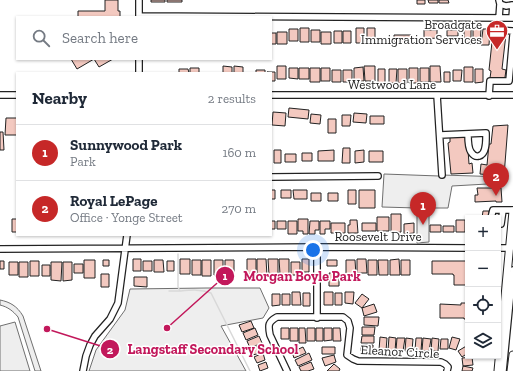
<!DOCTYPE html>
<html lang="en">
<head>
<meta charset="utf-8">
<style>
	:root { --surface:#fff; --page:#f2f2f3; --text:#1f2937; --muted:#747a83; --line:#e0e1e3; --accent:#c62828 }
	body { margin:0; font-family:"Zilla Slab",serif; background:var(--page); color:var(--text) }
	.controls { position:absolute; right:12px; bottom:12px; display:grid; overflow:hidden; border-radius:0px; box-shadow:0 1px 3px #0004 }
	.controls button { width:36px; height:36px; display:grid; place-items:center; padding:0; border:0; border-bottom:1px solid var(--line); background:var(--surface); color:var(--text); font:20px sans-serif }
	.you { position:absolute; left:313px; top:250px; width:14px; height:14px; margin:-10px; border:3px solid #fff; border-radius:50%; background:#1a73e8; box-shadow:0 0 0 6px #1a73e833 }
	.badge { display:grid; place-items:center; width:26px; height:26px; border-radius:50%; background:var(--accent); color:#fff; font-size:13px; font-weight:700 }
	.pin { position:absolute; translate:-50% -33px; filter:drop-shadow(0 1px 2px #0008) }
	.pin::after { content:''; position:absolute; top:21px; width:14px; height:12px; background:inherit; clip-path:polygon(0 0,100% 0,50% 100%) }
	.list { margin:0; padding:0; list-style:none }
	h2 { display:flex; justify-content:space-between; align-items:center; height:52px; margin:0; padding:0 16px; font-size:17px }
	h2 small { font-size:13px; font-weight:400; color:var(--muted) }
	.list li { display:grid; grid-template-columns:26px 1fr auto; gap:12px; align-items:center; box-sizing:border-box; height:56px; padding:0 16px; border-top:1px solid var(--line) }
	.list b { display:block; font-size:15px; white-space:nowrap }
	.list p { margin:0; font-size:13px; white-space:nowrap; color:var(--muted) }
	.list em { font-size:13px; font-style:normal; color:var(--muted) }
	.icon { flex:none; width:22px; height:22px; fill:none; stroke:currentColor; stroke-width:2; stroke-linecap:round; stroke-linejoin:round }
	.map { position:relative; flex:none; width:513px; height:371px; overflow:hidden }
	.search { position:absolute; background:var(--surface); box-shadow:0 1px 3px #0004; left:16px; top:16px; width:256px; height:44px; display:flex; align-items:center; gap:10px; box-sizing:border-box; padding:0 14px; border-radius:0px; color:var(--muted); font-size:15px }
	.panel { position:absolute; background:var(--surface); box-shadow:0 1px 3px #0004; left:16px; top:72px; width:256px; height:164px; border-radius:0px }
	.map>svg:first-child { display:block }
</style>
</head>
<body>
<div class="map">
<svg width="513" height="371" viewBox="0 0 513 371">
	<rect width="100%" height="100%" fill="#fff"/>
	<path fill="#eee" stroke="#6f6f6f" d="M384 174 439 176 442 175 506 177 505 183 452 186 448 208H429V242L417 243V208L382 207Z
		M206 288H260L269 308 263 318 221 326 246 371H89L96 350 125 310 130 289Z
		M0 300C10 302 17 306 23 316L41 371H35L18 317C13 311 8 307 0 305Z
		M15 322 30 371H0V326Z"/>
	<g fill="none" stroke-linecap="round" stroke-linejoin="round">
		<path stroke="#d9d9d9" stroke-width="1.5" d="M178 254V287L180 291C191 290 201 289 211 293L250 371
			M169 291H180"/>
	</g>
	<path fill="#f3c9c0" stroke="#222" d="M105 0H118V11H120V17H78V11H105Z
		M151 0H165V2H151Z
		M167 0H182V2H167Z
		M417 0H425V4H417Z
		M428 0H438V3H429Z
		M439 0H448L449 3H439Z
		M300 28H309V42H300Z
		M356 28H364V43H356Z
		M367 28H375V43H367Z
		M473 28 481 29 480 44 473 43Z
		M289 29H298V41H289Z
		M464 29H471V44L464 43Z
		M483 29H490L489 45H481Z
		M311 30H320V42H311Z
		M424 30H437V38L424 39Z
		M447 30H458V36H447Z
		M334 31H342V43H334Z
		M343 31H351V43H343Z
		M277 32H287V44H277Z
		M321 32H331V44H321Z
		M271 33H276V44H271Z
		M495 34H506L502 69 506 70 505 77 503 79 490 78 491 71 489 70 492 42H494Z
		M394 35H411V43L394 42Z
		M71 59H113L99 67 94 59 77 69Z
		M223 66 232 67V73H223Z
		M234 66 243 67V73H234Z
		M277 66H286V79H277Z
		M364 66H375V81H365Z
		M430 66H440L441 82H430Z
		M363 67 364 81H354V68Z
		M464 67H473V82H464Z
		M190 68H199V73H190Z
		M289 68H298V79L289 78Z
		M299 68H309V79H299Z
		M310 68H320V82H310Z
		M321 68H330V81H321Z
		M409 68H418V83H409Z
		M420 68H429V82H420Z
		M179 69H188L189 73H179Z
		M378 69H385V84H378Z
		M389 69H397L396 83H389Z
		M398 69H407V83H398Z
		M475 69H483V82L475 83Z
		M256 70H265V73H256Z
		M332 70H341V82H332Z
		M343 70H352V82H343Z
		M453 70H462L461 81H453Z
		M267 72H275V81H271V73Z
		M444 72H450V82H444Z
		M289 108 309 110 308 119 288 117Z
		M273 112 286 113 285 126 272 125Z
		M354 113 367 114 366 123 353 122Z
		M311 114 321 115 320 124 310 123Z
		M342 115H351L350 126H342Z
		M370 116H384V124H370Z
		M6 118H17V135H5Z
		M328 119H336V133H328Z
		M508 125 504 176 480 174 481 164 487 165 489 144H491L493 126Z
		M0 132H3L4 150H0Z
		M467 136 469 164 472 163 473 173 451 174 448 143 450 142V137Z
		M343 148H350V163H342Z
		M274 150H281V163H274Z
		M334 150V161H318V151Z
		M364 150V162L355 163V151Z
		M369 151H383V162H369Z
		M302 153H312V161H302Z
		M285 154H296V162H285Z
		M477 188H501L502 202H496V201L475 202V195H478Z
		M271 190H275V199H271Z
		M281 190H291V198H281Z
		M293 190H307V199H294Z
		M348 190H356V204H348Z
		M359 190H375V208H359Z
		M311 193H321V201H311Z
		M328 193H338V201H328Z
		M483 211H489V218H482Z
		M391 214H401V232L391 233Z
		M377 217H389V231H377Z
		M12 219H17V232H12Z
		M298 219H308V234H303V231H298Z
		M350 220H357L358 233H348V225H350Z
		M456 220H465V232H456Z
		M271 221H275V229H271Z
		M277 221H286V229H277Z
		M288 221H297V234H288Z
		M310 221H319V230H315V234H309Z
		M320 221H330V229H325V234H320Z
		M331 223H345V233H331Z
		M362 223H376V231H362Z
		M414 223V233L404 234V224Z
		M430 225H441V232H430Z
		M443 226H454V232H443Z
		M133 259H141V271H133Z
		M180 259H190V274H180Z
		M247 259H256V274H247Z
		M257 259H266L267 276H257Z
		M268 259H278V275H269Z
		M279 259H289V274H280Z
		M302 259H309V272H302Z
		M357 259H366L367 273H357Z
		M399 259 400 275H390V260Z
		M84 260H95V278H84Z
		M103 260H109V266H103Z
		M154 260H163L164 272H154Z
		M192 260H201V275H192Z
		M202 260H211V276H202Z
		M214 260H223V275H214Z
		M225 260H234V275H225Z
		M327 260H337V266H327Z
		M346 260H355L356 275H346Z
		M368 260H377V275H368Z
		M378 260H388V275H379Z
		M401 260H410V275H401Z
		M0 261H4V269H0Z
		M30 261H39V276H30Z
		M143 261H152V271H143Z
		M167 261H174V271H167Z
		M432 261H468V277H466V285H454V275H453V274H432Z
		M9 262H18V275H9Z
		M19 262H28V277H19Z
		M51 262H62L61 281 51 280Z
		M63 262H72V280L63 281Z
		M291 262H300V275H291Z
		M74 264H83V273H74Z
		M42 265H50V276H42Z
		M329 273H339V286H329Z
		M101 274H109V287H101Z
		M134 277H147V287L134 286Z
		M292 292H300L301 305H292Z
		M324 292H333V305H324Z
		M345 292H354L353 304 345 303Z
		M303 293H310V306H303Z
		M335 293H342V305H335Z
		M272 294H280V305L272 306Z
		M282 294H290V305H282Z
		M362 294 369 299 362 308 355 303Z
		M461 303H468V319H464V318H440V304L461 305Z
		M374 304 377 312 364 316 362 308Z
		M364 317H379L378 326 364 325Z
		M251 321 254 328 242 332 239 325Z
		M362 327H375L374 335H362Z
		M255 328 258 335 246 340 243 333Z
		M281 328H289V339H281Z
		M290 328H298V341H290Z
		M299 328H305L306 343H299Z
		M307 328H315V341H307Z
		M316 328H323V341H316Z
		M324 328H332V340L324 341Z
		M333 328H340L341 341H333Z
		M259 336 262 343 250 348 247 341Z
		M362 336H374V343H361Z
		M380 337 387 338 386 351 379 350Z
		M389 337 396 338 395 351 388 350Z
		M452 337 460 339 456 350 449 348Z
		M397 338H405L403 351 396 350Z
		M406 338 413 339 412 351H405Z
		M416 338H422L421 351 415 350Z
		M423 338 431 339 429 351H422Z
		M432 338 439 339 438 351H431Z
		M441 339H448V349H440Z
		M263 344 266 351 253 355 251 348Z
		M361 345H373V352L361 351Z
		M468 345V353L462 357 458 351Z
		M303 347 306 353 294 358 292 352Z
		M322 347H335V354H322Z
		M263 353 265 360 257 363 254 357Z
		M309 353 312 360 298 366 295 360Z
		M334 355 336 362 325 366 322 358Z
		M472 357 473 365 463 366 462 358Z
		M266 362 268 368 260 371 258 365Z
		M311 362 314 369 308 371H301L299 367Z
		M334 364 340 369 339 371H327Z
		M463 366 473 368 472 371H462Z"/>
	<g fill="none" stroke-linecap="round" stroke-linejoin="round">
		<path stroke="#d3d3d3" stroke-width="5.5" stroke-dasharray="5.5 3" stroke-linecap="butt" d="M497 218V213"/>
		<g stroke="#222" stroke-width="8">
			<path id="minor" d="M499 0 500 4 506 6 512 5
				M139 16 513 18
				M139 17V0
				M496 18 495 30 513 31
				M499 18 500 4
				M512 18 513 5
				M139 73V59
				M0 95H17
				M271 95H513
				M437 95 442 175
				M489 96 490 81H509L513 35
				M440 135 486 133C486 140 487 154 479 156 476 157 473 155 471 152 468 148 468 139 468 134
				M271 177 378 176
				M491 218 493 210H513
				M501 224 503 210
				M498 248H510
				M0 249 317 247 468 248
				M317 318V247
				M83 371 86 356 90 345 95 336 110 319 118 303 127 235
				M287 371 270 335C268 325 268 322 277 317H343L348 321 350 328 347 355 353 359 358 361 441 362 445 364 448 367 447 371
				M503 371 513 270"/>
		</g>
		<g stroke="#222" stroke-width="9">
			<path id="major" d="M498 371 513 211
				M511 371 513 355"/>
		</g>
		<use href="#minor" stroke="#fff" stroke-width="5.5"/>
		<use href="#major" stroke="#fff" stroke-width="7"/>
	</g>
	<defs>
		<g id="office-pin" transform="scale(1.15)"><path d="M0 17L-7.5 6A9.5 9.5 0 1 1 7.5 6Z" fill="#c62828" stroke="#fff"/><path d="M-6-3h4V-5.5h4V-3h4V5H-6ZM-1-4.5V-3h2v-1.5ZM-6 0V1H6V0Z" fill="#fff"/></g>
	</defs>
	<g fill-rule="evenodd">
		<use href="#office-pin" x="497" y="31"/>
	</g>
	<g text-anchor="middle" stroke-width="3" stroke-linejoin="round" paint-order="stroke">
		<g font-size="13" fill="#222" stroke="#fff" text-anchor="end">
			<text x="482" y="29">Broadgate<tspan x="482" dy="15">Immigration Services</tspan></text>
		</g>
		<g font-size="13" fill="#222" stroke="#fff">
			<text x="392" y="89">Westwood Lane</text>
			<text x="378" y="241">Roosevelt Drive</text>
			<text transform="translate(400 351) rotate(3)" y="5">Eleanor Circle</text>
		</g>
	</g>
	<path fill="none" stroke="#c2185b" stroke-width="1.5" d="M167 328L225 276M47 329L110 349"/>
	<g fill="#c2185b" stroke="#fff" stroke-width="1.5">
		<circle cx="167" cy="328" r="4"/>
		<circle cx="47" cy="329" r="4"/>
		<circle cx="225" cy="276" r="10"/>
		<circle cx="110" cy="349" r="10"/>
	</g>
	<g font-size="12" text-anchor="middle" font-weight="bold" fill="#fff">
		<text x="225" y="280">1</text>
		<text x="110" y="354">2</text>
	</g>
	<g font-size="14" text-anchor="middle" font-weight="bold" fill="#c2185b" stroke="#fff" stroke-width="3" stroke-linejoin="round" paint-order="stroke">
		<text x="302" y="281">Morgan Boyle Park</text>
		<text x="213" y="354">Langstaff Secondary School</text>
	</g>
</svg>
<div class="controls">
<button>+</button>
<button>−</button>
<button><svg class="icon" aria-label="locate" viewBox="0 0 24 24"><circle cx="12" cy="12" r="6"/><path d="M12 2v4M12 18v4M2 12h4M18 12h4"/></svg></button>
<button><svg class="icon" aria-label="layers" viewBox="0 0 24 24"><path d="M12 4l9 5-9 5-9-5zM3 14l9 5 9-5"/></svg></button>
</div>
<div class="you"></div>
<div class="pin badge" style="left:423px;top:225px">1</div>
<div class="pin badge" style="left:496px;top:196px">2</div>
<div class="search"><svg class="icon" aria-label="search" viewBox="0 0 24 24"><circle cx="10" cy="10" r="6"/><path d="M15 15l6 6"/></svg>Search here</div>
<section class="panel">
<h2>Nearby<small>2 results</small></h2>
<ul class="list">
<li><span class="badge">1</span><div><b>Sunnywood Park</b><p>Park</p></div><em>160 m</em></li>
<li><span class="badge">2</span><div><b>Royal LePage</b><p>Office · Yonge Street</p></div><em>270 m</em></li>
</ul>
</section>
</div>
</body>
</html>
